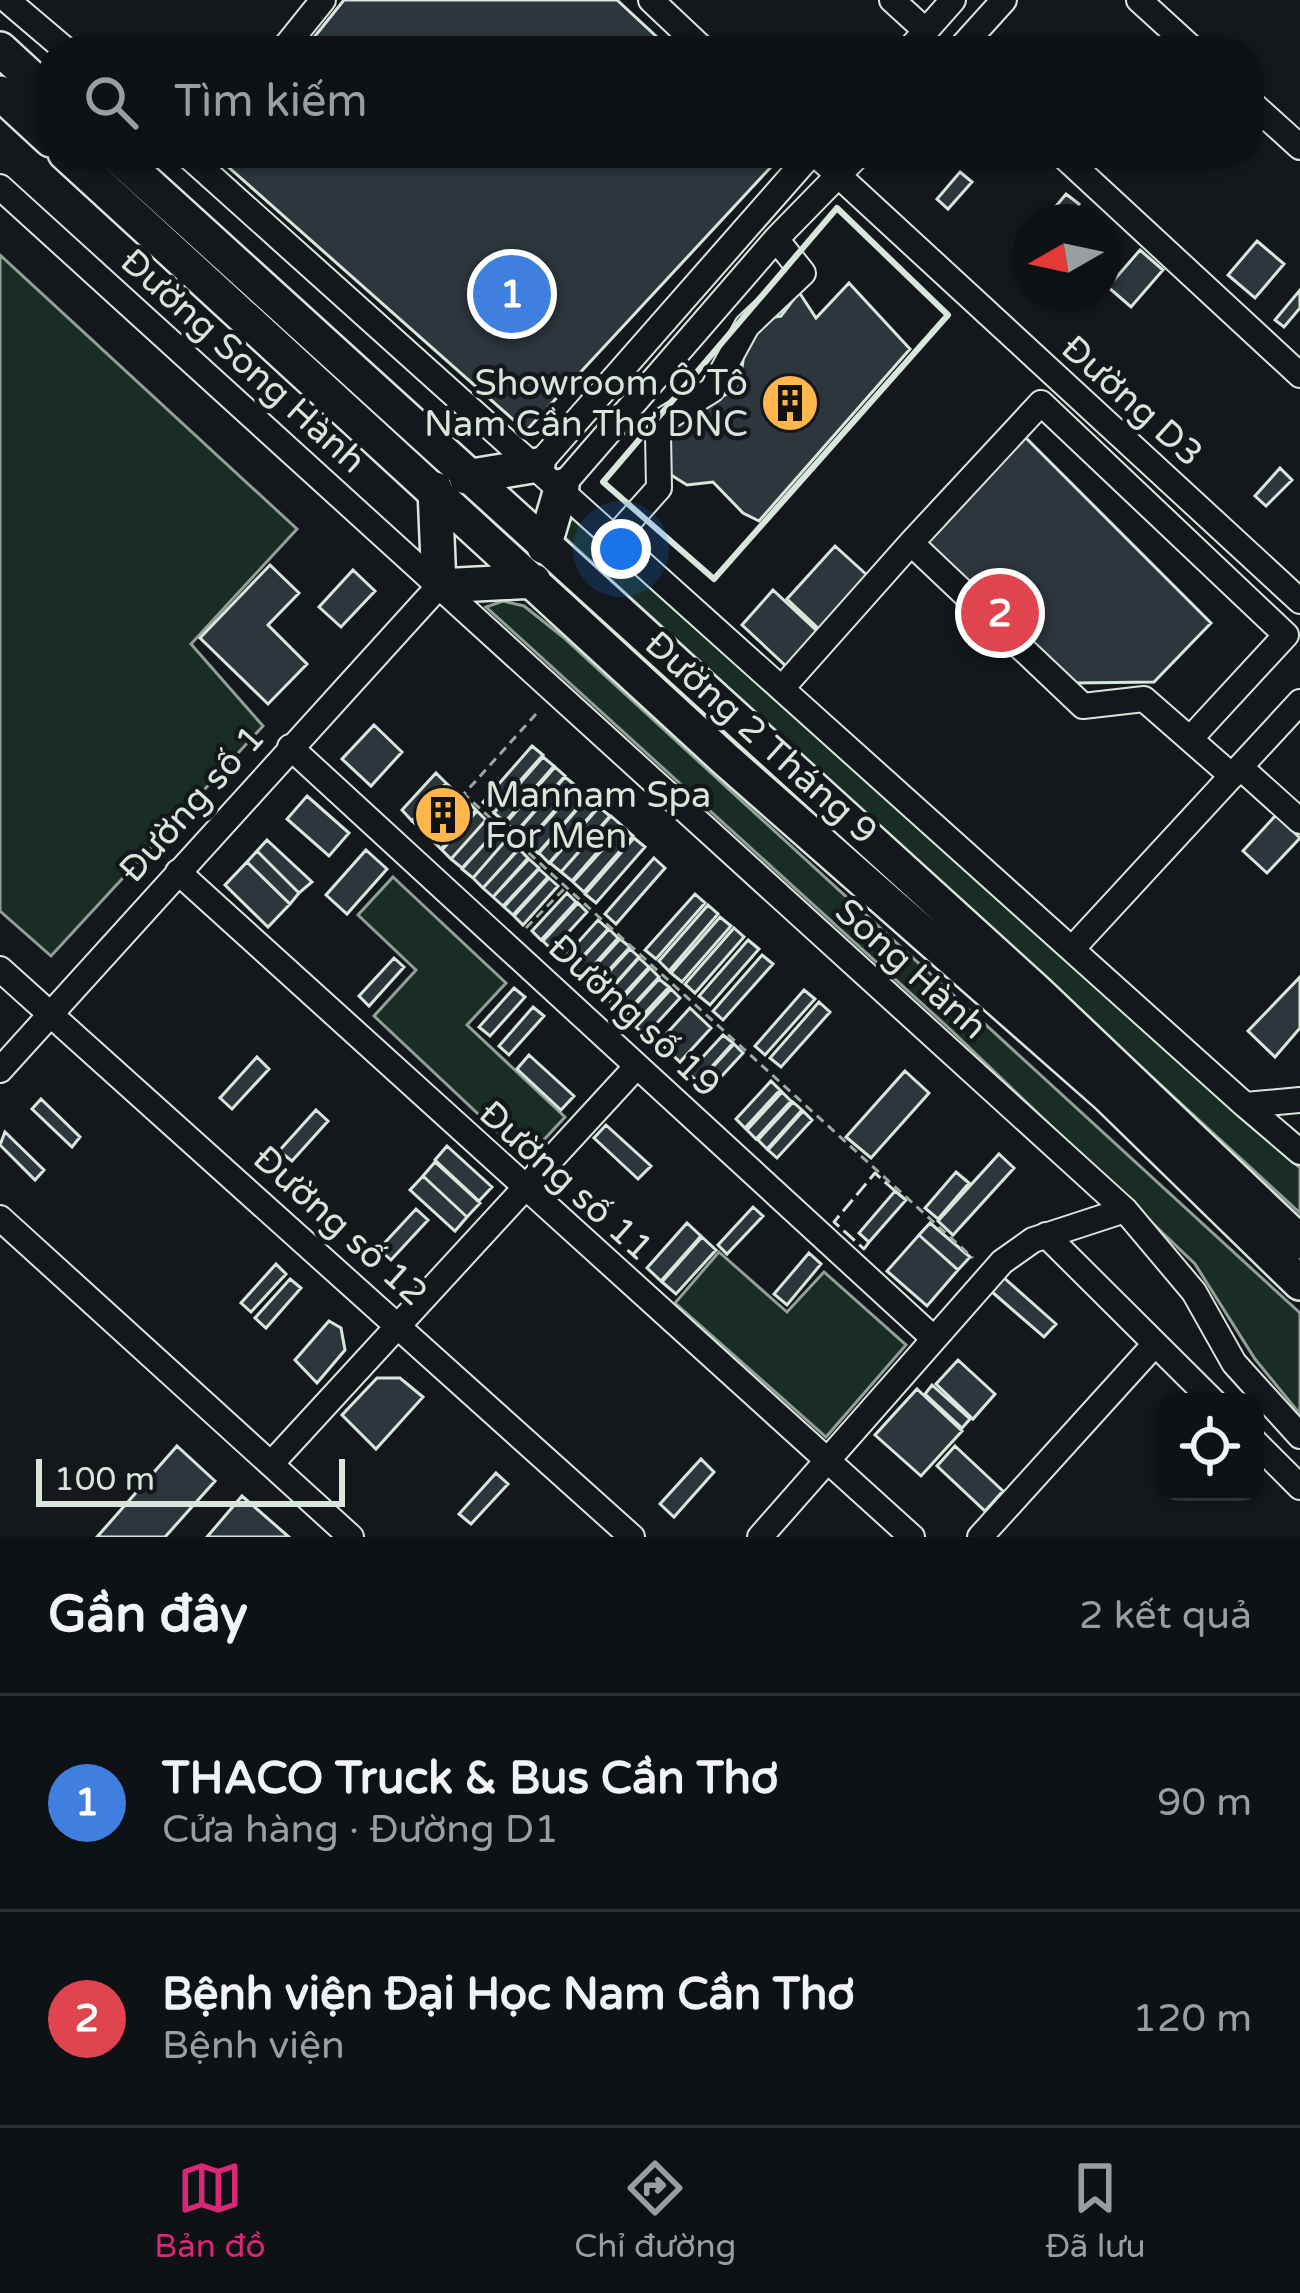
<!DOCTYPE html>
<html lang="vi">
<head>
<meta charset="utf-8">
<style>
	:root { --surface:#0f1215; --page:#181b1e; --text:#f1f3f6; --muted:#9b9ea0; --line:#2f3234; --accent:#db2777 }
	body { margin:0; font-family:"Varela Round",sans-serif; background:var(--page); color:var(--text) }
	.controls { position:absolute; right:36px; bottom:36px; display:grid; overflow:hidden; border-radius:24px; box-shadow:0 3px 9px #0004 }
	.controls button { width:108px; height:108px; display:grid; place-items:center; padding:0; border:0; border-bottom:3px solid var(--line); background:var(--surface); color:var(--text); font:60px sans-serif }
	.compass { position:absolute; left:1012px; top:204px; width:108px; height:108px; border-radius:50%; background:var(--surface); box-shadow:0 3px 9px #0004; rotate:261deg }
	.scale { position:absolute; left:36px; bottom:30px; width:309px; box-sizing:border-box; padding-left:12px; border:6px solid #d8e6dc; border-top:0; font-size:33px; line-height:42px; white-space:nowrap; color:#d8e6dc; -webkit-text-stroke:9px #14181c; paint-order:stroke }
	.you { position:absolute; left:621px; top:549px; width:42px; height:42px; margin:-30px; border:9px solid #fff; border-radius:50%; background:#1a73e8; box-shadow:0 0 0 18px #1a73e833 }
	.badge { display:grid; place-items:center; width:78px; height:78px; border-radius:50%; background:var(--accent); color:#fff; font-size:39px; font-weight:700 }
	.pin { position:absolute; translate:-50% -50%; border:6px solid #fff; box-shadow:0 3px 12px #0006 }
	.list { margin:0; padding:0; list-style:none }
	h2 { display:flex; justify-content:space-between; align-items:center; height:156px; margin:0; padding:0 48px; font-size:51px }
	h2 small { font-size:39px; font-weight:400; color:var(--muted) }
	.list li { display:grid; grid-template-columns:78px 1fr auto; gap:36px; align-items:center; box-sizing:border-box; height:216px; padding:0 48px; border-top:3px solid var(--line) }
	.list b { display:block; font-size:45px; white-space:nowrap }
	.list p { margin:0; font-size:39px; white-space:nowrap; color:var(--muted) }
	.list em { font-size:39px; font-style:normal; color:var(--muted) }
	.icon { flex:none; width:66px; height:66px; fill:none; stroke:currentColor; stroke-width:2; stroke-linecap:round; stroke-linejoin:round }
	.map { position:relative; flex:none; width:1300px; height:1537px; overflow:hidden }
	.search { position:absolute; background:var(--surface); box-shadow:0 3px 9px #0004; left:36px; right:36px; top:36px; height:132px; display:flex; align-items:center; gap:30px; box-sizing:border-box; padding:0 42px; border-radius:48px; color:var(--muted); font-size:45px }
	.sheet { height:588px; background:var(--surface) }
	nav { display:flex; justify-content:space-around; align-items:center; box-sizing:border-box; height:168px; border-top:3px solid var(--line); background:var(--surface); font-size:33px; color:var(--muted) }
	nav a { display:grid; justify-items:center; gap:6px }
	nav .on { color:var(--accent) }
	.map>svg:first-child { display:block }
</style>
</head>
<body>
<div class="map">
<svg width="1300" height="1537" viewBox="0 0 1300 1537">
	<rect width="100%" height="100%" fill="#14181c"/>
	<path fill="#1a2d24" stroke="#939e99" stroke-width="3" d="M0 255 297 529 191 644 263 726 51 956 0 911Z
		M572 518 1300 1168V1213L561 534Z
		M503 601 524 606 563 637 1300 1313V1414L1255 1359 1195 1264 952 1031 486 607Z
		M393 877 506 983 467 1025 565 1117 526 1159 374 1016 416 970 358 915Z
		M719 1252 787 1312 824 1272 906 1345 826 1437 675 1303Z"/>
	<path fill="#2c363c" stroke="#d8e6dc" stroke-width="3" d="M344 0H617L672 51H303Z
		M221 153H782L783 154 526 431 217 157Z
		M960 172 972 182 948 209 937 199Z
		M1066 194 1079 204 1064 222H1043Z
		M1257 241 1284 264 1255 298 1228 275Z
		M1140 250 1163 270 1131 307 1108 287Z
		M849 283 910 349 759 521 743 513 713 482 687 485 671 475 666 466 671 422 739 388 747 333 762 319 781 316 799 292 816 318Z
		M1300 290V308L1284 327 1275 320Z
		M1022 434 1211 623 1154 682 1075 683 922 541Z
		M1280 468 1292 480 1266 506 1255 496Z
		M835 546 868 576 819 629 787 599Z
		M270 565 299 593 268 625 307 664 268 704 200 638Z
		M353 570 375 591 341 627 319 607Z
		M773 590 819 633 788 668 742 625Z
		M374 725 402 752 371 786 342 759Z
		M532 746 543 755 493 811 483 802Z
		M543 757 554 766 505 822 494 813Z
		M555 767 565 776 516 832 506 823Z
		M436 773 446 783 412 821 402 810Z
		M565 777 576 786 527 842 516 833Z
		M446 783 455 791 421 829 412 821Z
		M577 788 587 797 538 853 527 843Z
		M455 791 466 801 431 839 421 829Z
		M307 796 349 833 329 856 287 819Z
		M588 797 598 807 549 863 539 853Z
		M466 800 476 810 441 849 431 839Z
		M599 807 610 816 561 872 550 863Z
		M477 811 486 820 451 859 442 850Z
		M1276 815 1300 838 1267 873 1243 851Z
		M611 816 621 825 572 881 561 872Z
		M486 820 497 830 462 868 451 859Z
		M623 827 633 836 584 892 573 882Z
		M497 830 507 839 473 878 462 869Z
		M634 838 645 847 596 903 585 894Z
		M507 839 518 849 483 888 473 878Z
		M267 840 312 882 299 893 257 851Z
		M519 849 528 858 493 897 483 888Z
		M366 850 387 869 347 914 326 895Z
		M257 851 299 893 290 904 247 862Z
		M654 858 665 868 616 924 605 914Z
		M529 859 539 868 503 906 493 897Z
		M247 862 290 904 268 927 225 885Z
		M539 869 548 877 513 915 504 907Z
		M549 878 558 886 523 925 514 916Z
		M567 893 576 902 541 940 532 931Z
		M695 894 705 903 656 959 645 950Z
		M578 903 587 912 552 950 543 941Z
		M708 905 718 914 669 971 659 961Z
		M720 917 731 926 682 982 671 973Z
		M598 920 608 929 573 967 563 959Z
		M734 928 744 937 695 993 685 984Z
		M609 929 618 938 584 976 574 967Z
		M620 939 630 947 595 985 585 977Z
		M748 940 759 949 710 1005 699 996Z
		M630 949 639 957 604 996 595 987Z
		M762 955 773 964 723 1020 713 1011Z
		M394 958 404 967 369 1006 359 996Z
		M639 958 649 967 614 1005 604 997Z
		M650 968 659 977 624 1015 615 1007Z
		M1300 977V1028L1275 1057 1248 1031Z
		M659 979 669 987 634 1025 624 1017Z
		M514 988 525 997 490 1036 479 1027Z
		M671 989 680 998 645 1036 636 1027Z
		M804 990 815 999 765 1055 755 1046Z
		M819 1002 830 1012 781 1067 770 1058Z
		M533 1007 544 1016 509 1055 499 1046Z
		M690 1008 711 1028 680 1062 659 1042Z
		M723 1035 733 1043 698 1082 688 1073Z
		M734 1044 743 1053 708 1091 699 1082Z
		M529 1055 574 1096 561 1110 517 1069Z
		M257 1057 269 1069 232 1109 220 1098Z
		M905 1071 929 1093 871 1158 846 1137Z
		M771 1081 780 1090 745 1128 736 1119Z
		M782 1092 791 1101 756 1139 747 1130Z
		M41 1099 80 1137 72 1147 32 1109Z
		M793 1102 802 1110 767 1149 758 1140Z
		M316 1110 328 1121 292 1161 279 1151Z
		M803 1111 812 1120 777 1158 768 1150Z
		M606 1125 651 1166 638 1179 594 1138Z
		M5 1132 44 1170 35 1180 0 1145Z
		M447 1146 492 1187 479 1201 435 1160Z
		M999 1154 1014 1168 953 1235 938 1221Z
		M435 1162 480 1203 467 1217 423 1176Z
		M956 1172 969 1183 938 1219 925 1208Z
		M423 1176 467 1217 455 1231 410 1190Z
		M895 1191 906 1200 869 1242 859 1233Z
		M753 1207 763 1216 727 1254 718 1245Z
		M416 1209 428 1220 391 1260 379 1249Z
		M687 1223 701 1236 661 1281 647 1268Z
		M930 1223 970 1257 958 1270 919 1235Z
		M919 1235 958 1270 927 1306 887 1271Z
		M702 1237 716 1250 676 1294 662 1282Z
		M809 1253 821 1264 787 1305 774 1294Z
		M276 1264 286 1274 251 1312 241 1303Z
		M1003 1277 1056 1324 1044 1337 991 1291Z
		M290 1279 301 1288 266 1328 255 1318Z
		M329 1321 341 1328 345 1350 317 1383 295 1360Z
		M958 1360 995 1394 973 1419 936 1384Z
		M377 1378H400L423 1397 376 1449 342 1415Z
		M932 1385 970 1419 962 1428 925 1394Z
		M917 1389 962 1431 921 1476 875 1435Z
		M177 1446 215 1481 165 1537H97Z
		M955 1446 1003 1491 985 1511 937 1466Z
		M701 1459 714 1472 674 1517 660 1504Z
		M496 1473 508 1484 471 1524 459 1514Z
		M242 1496 289 1537H207Z"/>
	<g fill="none" stroke-linecap="round" stroke-linejoin="round">
		<g stroke="#d8e6dc" stroke-width="28">
			<path id="minor" d="M7 0 67 51
				M651 0 705 51
				M892 0 926 31
				M1139 0 1195 51
				M282 51 323 0
				M908 51 953 0
				M958 51 1004 0
				M1249 101 1300 147
				M185 153 1245 1105 1300 1100
				M814 153 1300 601
				M1060 153 1300 375
				M0 187 1125 1210 1194 1292 1234 1363 1300 1436
				M538 465 812 153
				M562 486 776 239 860 153
				M617 535 659 488 658 434 665 419 712 390 747 326 803 273 776 239
				M911 543 1041 403 1286 635 1190 739
				M783 687 911 543 1083 706 1144 699 1232 776
				M290 747 931 1336
				M1240 767 1300 821
				M178 872 912 1537
				M1072 949 1300 702
				M0 969 632 1537
				M0 1070 439 586
				M1245 1105 1300 1152
				M0 1218 351 1537
				M1046 1235 1214 1402
				M1255 1442 1300 1487
				M271 1464 637 1066
				M760 1537 1002 1262 1033 1240 1125 1210
				M980 1537 1155 1344"/>
		</g>
		<g stroke="#d8e6dc" stroke-width="38">
			<path id="highway" d="M0 49 51 96
				M0 93 51 140
				M65 153 724 758 1106 1094 1300 1283
				M114 153 1036 991 1300 1242
				M466 477 538 465
				M435 489 439 586 534 581
				M544 547 562 486"/>
		</g>
		<path stroke="#9da8a2" stroke-width="3" stroke-dasharray="9 6" stroke-linecap="butt" d="M536 714 464 794 973 1258
			M526 928 565 888"/>
		<use href="#minor" stroke="#14181c" stroke-width="24"/>
		<use href="#highway" stroke="#14181c" stroke-width="33"/>
		<path stroke="#d8e6dc" stroke-width="3" stroke-dasharray="15 6" stroke-linecap="butt" d="M869 1242 864 1249 834 1222 875 1173 895 1191"/>
		<path stroke="#d8e6dc" stroke-width="6" d="M837 208 948 315 714 579 603 482Z"/>
	</g>
	<defs>
		<g id="building-disc" transform="scale(3)"><circle r="9.5" fill="#ffb74d" stroke="#14181c"/><path d="M-4-6H4V6H1V3H-1V6H-4ZM-2.5-4.3h1.7v1.8h-1.7ZM.8-4.3h1.7v1.8H.8ZM-2.5-1h1.7V.8h-1.7ZM.8-1h1.7V.8H.8Z" fill="#111"/></g>
	</defs>
	<g fill-rule="evenodd">
		<use href="#building-disc" x="790" y="403"/>
		<use href="#building-disc" x="443" y="815"/>
	</g>
	<g text-anchor="middle" stroke-width="9" stroke-linejoin="round" paint-order="stroke">
		<g font-size="36" fill="#d8e6dc" stroke="#14181c">
			<text transform="translate(244 360) rotate(42)" y="13">Đường Song Hành</text>
			<text transform="translate(1133 400) rotate(42)" y="13">Đường D3</text>
			<text transform="translate(762 737) rotate(42)" y="13">Đường 2 Tháng 9</text>
			<text transform="translate(191 803) rotate(-48)" y="13">Đường số 1</text>
			<text transform="translate(912 968) rotate(42)" y="13">Song Hành</text>
			<text transform="translate(635 1015) rotate(43)" y="13">Đường số 19</text>
			<text transform="translate(567 1180) rotate(42)" y="13">Đường số 11</text>
			<text transform="translate(341 1225) rotate(42)" y="13">Đường số 12</text>
		</g>
		<g font-size="36" fill="#d8e6dc" stroke="#14181c" text-anchor="end">
			<text x="748" y="395">Showroom Ô Tô<tspan x="748" dy="41">Nam Cần Thơ DNC</tspan></text>
			<text x="485" y="807" text-anchor="start">Mannam Spa<tspan x="485" dy="41">For Men</tspan></text>
		</g>
	</g>
</svg>
<div class="controls">
<button><svg class="icon" aria-label="locate" viewBox="0 0 24 24"><circle cx="12" cy="12" r="6"/><path d="M12 2v4M12 18v4M2 12h4M18 12h4"/></svg></button>
</div>
<svg class="compass" viewBox="-18 -18 36 36"><path d="M0-13l5 13h-10z" fill="#e53935"/><path d="M0 13l5-13h-10z" fill="#9b9ea0"/></svg>
<div class="scale">100 m</div>
<div class="you"></div>
<div class="pin badge" style="left:512px;top:294px;background:#3f7fe0">1</div>
<div class="pin badge" style="left:1000px;top:613px;background:#e0444e">2</div>
<div class="search"><svg class="icon" aria-label="search" viewBox="0 0 24 24"><circle cx="10" cy="10" r="6"/><path d="M15 15l6 6"/></svg>Tìm kiếm</div>
</div>
<section class="sheet">
<h2>Gần đây<small>2 kết quả</small></h2>
<ul class="list">
<li><span class="badge" style="background:#3f7fe0">1</span><div><b>THACO Truck &amp; Bus Cần Thơ</b><p>Cửa hàng · Đường D1</p></div><em>90 m</em></li>
<li><span class="badge" style="background:#e0444e">2</span><div><b>Bệnh viện Đại Học Nam Cần Thơ</b><p>Bệnh viện</p></div><em>120 m</em></li>
</ul>
</section>
<nav>
<a class="on"><svg class="icon" aria-label="map" viewBox="0 0 24 24"><path d="M3 6l6-2 6 2 6-2v14l-6 2-6-2-6 2zM9 4v14M15 6v14"/></svg>Bản đồ</a>
<a><svg class="icon" aria-label="directions" viewBox="0 0 24 24"><path d="M12 3l9 9-9 9-9-9zM9 14v-3h6M13 9l2 2-2 2"/></svg>Chỉ đường</a>
<a><svg class="icon" aria-label="saved" viewBox="0 0 24 24"><path d="M7 4h10v16l-5-4-5 4z"/></svg>Đã lưu</a>
</nav>
</body>
</html>
